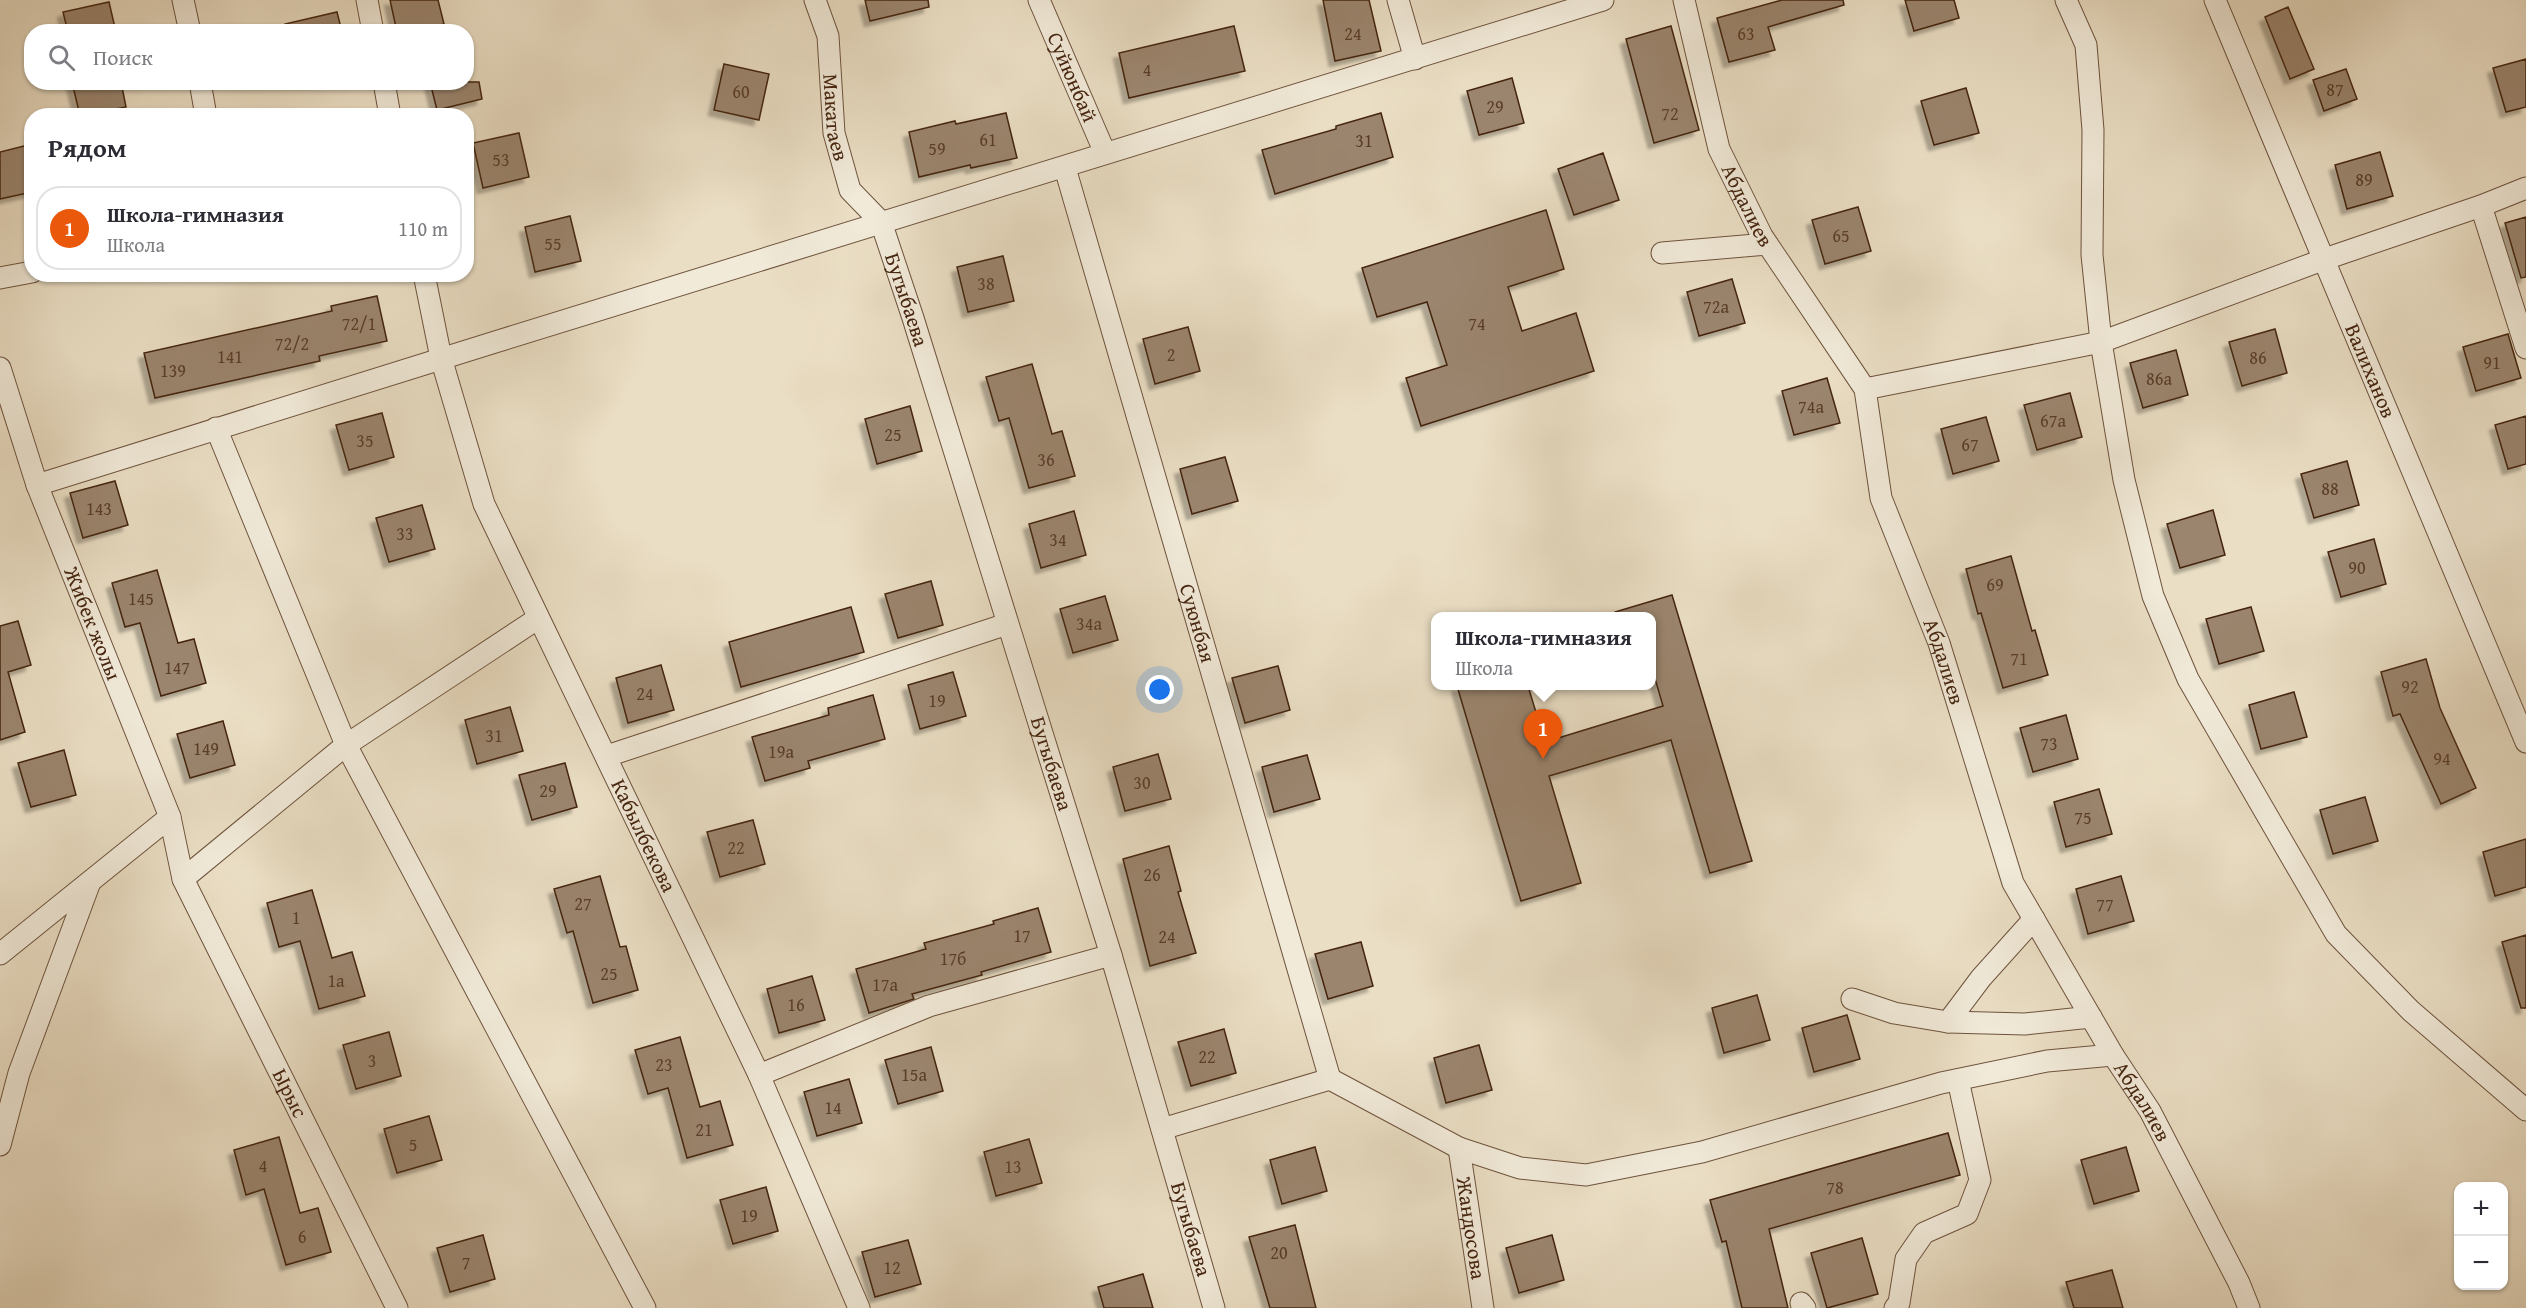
<!DOCTYPE html>
<html lang="ru">
<head>
<meta charset="utf-8">
<style>
	:root { --surface:#fff; --page:#f2f2f3; --text:#2b2b33; --muted:#7c7c81; --line:#e1e1e2; --accent:#ea580c }
	body { margin:0; font-family:"Gentium Book Plus",serif; background:var(--page); color:var(--text) }
	.controls { position:absolute; right:18px; bottom:18px; display:grid; overflow:hidden; border-radius:12px; box-shadow:0 2px 4px #0004 }
	.controls button { width:54px; height:54px; display:grid; place-items:center; padding:0; border:0; border-bottom:2px solid var(--line); background:var(--surface); color:var(--text); font:30px sans-serif }
	.you { position:absolute; left:1160px; top:690px; width:21px; height:21px; margin:-15px; border:4px solid #fff; border-radius:50%; background:#1a73e8; box-shadow:0 0 0 9px #1a73e833 }
	.badge { display:grid; place-items:center; width:39px; height:39px; border-radius:50%; background:var(--accent); color:#fff; font-size:20px; font-weight:700 }
	.pin { position:absolute; translate:-50% -50px; filter:drop-shadow(0 2px 3px #0008) }
	.pin::after { content:''; position:absolute; top:32px; width:21px; height:18px; background:inherit; clip-path:polygon(0 0,100% 0,50% 100%) }
	.popup { position:absolute; left:1431px; top:612px; width:225px; height:78px; box-sizing:border-box; display:grid; place-content:center; border-radius:12px; background:var(--surface); filter:drop-shadow(0 2px 4px #0005); font-size:20px; white-space:nowrap; color:var(--muted) }
	.popup b { font-size:22px; color:var(--text) }
	.popup::after { content:''; position:absolute; left:50%; top:100%; margin-left:-12px; border:12px solid transparent; border-top-color:var(--surface) }
	.list { margin:0; padding:0; list-style:none }
	h2 { display:flex; justify-content:space-between; align-items:center; height:78px; margin:0; padding:0 24px; font-size:26px }
	h2 small { font-size:20px; font-weight:400; color:var(--muted) }
	.list li { display:grid; grid-template-columns:39px 1fr auto; gap:18px; align-items:center; box-sizing:border-box; height:84px; margin:0 12px 12px; padding:0 12px; border:2px solid var(--line); border-radius:24px }
	.list b { display:block; font-size:22px; white-space:nowrap }
	.list p { margin:0; font-size:20px; white-space:nowrap; color:var(--muted) }
	.list em { font-size:20px; font-style:normal; color:var(--muted) }
	.icon { flex:none; width:33px; height:33px; fill:none; stroke:currentColor; stroke-width:2; stroke-linecap:round; stroke-linejoin:round }
	.map { position:relative; flex:none; width:2526px; height:1308px; overflow:hidden }
	.search { position:absolute; background:var(--surface); box-shadow:0 2px 4px #0004; left:24px; top:24px; width:450px; height:66px; display:flex; align-items:center; gap:15px; box-sizing:border-box; padding:0 21px; border-radius:24px; color:var(--muted); font-size:22px }
	.panel { position:absolute; background:var(--surface); box-shadow:0 2px 4px #0004; left:24px; top:108px; width:450px; height:174px; border-radius:24px }
	.map>svg:first-child { display:block }
</style>
</head>
<body>
<div class="map">
<svg width="2526" height="1308" viewBox="0 0 2526 1308">
	<defs>
		<filter id="shadow"><feDropShadow dx="-5.5" dy="5.5" stdDeviation="1.5" flood-color="#0004"/></filter>
	</defs>
	<rect width="100%" height="100%" fill="#eadec4"/>
	<filter id="stains"><feTurbulence type="fractalNoise" baseFrequency=".00333" numOctaves="4"/><feColorMatrix values="0 0 0 0 .2 0 0 0 0 .09 0 0 0 0 .02 0 0 0 .5 -.17"/></filter>
	<radialGradient id="worn" r=".72"><stop offset=".6" stop-color="#630" stop-opacity="0"/><stop offset="1" stop-color="#630" stop-opacity=".3"/></radialGradient>
	<path fill="#9b856e" stroke="#452510" stroke-width="1.5" filter="url(#shadow)" d="M390 0H438L444 24 413 32H397Z
		M865 0H928L929 7 870 21Z
		M1323 0H1369L1381 51 1335 61Z
		M1782 0H1843L1844 5 1768 27 1775 50 1729 62 1717 18Z
		M1905 0H1954L1959 18 1914 31Z
		M109 2 116 32H68L63 12Z
		M2288 7 2314 69 2290 79 2265 17Z
		M337 12 342 32H286L285 24Z
		M1234 26 1245 71 1129 98 1119 53Z
		M1671 26 1699 130 1654 143 1626 39Z
		M2526 59V107L2506 112 2493 68Z
		M724 64 769 74 759 120 714 110Z
		M2346 69 2357 99 2324 111 2313 80Z
		M1512 78 1524 123 1479 135 1467 91Z
		M72 82H121L126 107 80 116Z
		M430 82H479L482 99 437 110Z
		M1966 88 1979 133 1934 145 1921 101Z
		M1006 113 1017 158 971 168 970 165 919 177 909 132 955 121 956 124Z
		M1381 113 1393 157 1275 194 1262 150 1336 129V126Z
		M519 133 529 177 483 188 473 143Z
		M32 144V192L0 199V152Z
		M2380 152 2393 196 2347 209 2335 165Z
		M1603 153 1619 200 1574 215 1558 169Z
		M1858 207 1871 251 1825 264 1812 220Z
		M1546 210 1564 269 1508 287 1522 331 1576 313 1594 371 1421 426 1406 378 1447 365 1427 302 1377 317 1362 268Z
		M570 216 581 261 535 272 525 227Z
		M2526 217V277L2521 278 2505 223Z
		M1003 256 1014 301 968 312 957 267Z
		M1732 279 1745 323 1699 336 1687 292Z
		M377 296 387 341 319 356 320 361 155 398 144 353 332 311 331 306Z
		M1188 327 1200 371 1155 384 1143 339Z
		M2275 329 2287 373 2242 386 2229 342Z
		M2508 334 2521 378 2476 391 2463 347Z
		M2176 350 2188 395 2143 408 2130 363Z
		M1032 364 1052 434 1062 431 1075 476 1029 488 1009 418 999 421 986 377Z
		M1827 378 1840 423 1794 435 1782 391Z
		M2070 393 2082 437 2037 450 2024 405Z
		M910 406 922 451 877 464 865 419Z
		M382 413 394 457 349 470 336 425Z
		M2526 416V464L2508 469 2495 425Z
		M1986 417 1999 461 1953 474 1941 429Z
		M1225 457 1238 501 1192 514 1180 469Z
		M2347 461 2359 505 2314 518 2301 474Z
		M115 481 128 525 83 538 70 493Z
		M422 505 435 549 389 562 376 518Z
		M2213 510 2225 555 2180 568 2167 524Z
		M1074 511 1086 555 1041 568 1029 524Z
		M2374 539 2386 584 2341 597 2328 552Z
		M2011 556 2032 631 2035 630 2048 675 2003 688 1981 613 1978 614 1966 569Z
		M157 570 178 643 194 639 206 683 161 696 140 623 125 627 112 583Z
		M931 581 943 625 898 638 885 594Z
		M1672 595 1752 861 1710 873 1671 740 1549 776 1581 883 1521 901 1457 686H1528L1545 742 1663 706 1651 665V616H1616L1615 612Z
		M1105 596 1118 640 1073 653 1060 609Z
		M851 607 864 652 741 687 729 642Z
		M2251 607 2264 651 2219 664 2206 619Z
		M18 621 31 665 8 672 25 732 0 740V626Z
		M2426 659 2440 708 2476 788 2441 804 2400 714 2393 716 2381 672Z
		M661 665 674 710 628 723 616 678Z
		M1278 666 1290 710 1245 723 1232 678Z
		M953 672 966 716 920 729 908 685Z
		M2294 692 2307 737 2261 749 2249 705Z
		M873 695 885 739 808 761 810 768 765 781 752 737 829 715 828 708Z
		M510 707 523 751 477 764 465 720Z
		M2066 715 2078 759 2033 772 2020 728Z
		M223 721 235 765 190 778 177 734Z
		M64 750 76 795 31 807 18 763Z
		M1158 754 1171 799 1125 811 1113 767Z
		M1307 755 1320 799 1274 812 1262 767Z
		M565 763 577 807 532 820 519 775Z
		M2099 789 2112 834 2066 847 2054 802Z
		M2365 797 2378 841 2333 854 2320 810Z
		M753 820 765 864 720 877 707 832Z
		M2526 839V887L2495 896 2483 852Z
		M1169 846 1181 891 1178 892 1196 953 1150 966 1123 859Z
		M600 876 620 947 626 946 638 990 593 1003 573 931 567 933 554 889Z
		M2121 876 2134 921 2088 934 2076 889Z
		M312 890 332 958 352 952 365 996 319 1009 300 941 279 947 267 903Z
		M1038 908 1051 952 981 972 982 975 912 994 914 999 869 1013 856 969 926 949 924 943 994 924 993 921Z
		M2526 935V1008H2521L2502 942Z
		M1361 942 1373 986 1328 999 1315 954Z
		M812 976 825 1020 779 1033 767 989Z
		M1757 995 1770 1040 1724 1053 1712 1008Z
		M1847 1015 1860 1059 1814 1072 1802 1028Z
		M1224 1029 1236 1073 1191 1086 1178 1042Z
		M389 1032 401 1076 356 1089 343 1045Z
		M680 1037 700 1107 720 1101 733 1145 687 1158 668 1088 648 1094 635 1050Z
		M1479 1045 1492 1090 1446 1103 1434 1058Z
		M931 1047 943 1091 898 1104 885 1060Z
		M849 1079 862 1123 817 1136 804 1092Z
		M429 1116 442 1160 397 1173 384 1129Z
		M1948 1133 1960 1175 1769 1229 1788 1308H1742L1726 1241 1722 1242 1710 1200Z
		M279 1137 300 1213 318 1208 331 1252 286 1265 264 1189 246 1195 234 1150Z
		M1029 1139 1042 1183 996 1196 984 1152Z
		M1315 1147 1327 1191 1282 1204 1270 1160Z
		M2126 1147 2139 1191 2094 1204 2081 1160Z
		M766 1187 778 1231 733 1244 720 1200Z
		M1295 1225 1316 1308H1270L1249 1237Z
		M483 1235 495 1279 450 1292 437 1248Z
		M1552 1235 1564 1280 1519 1293 1506 1248Z
		M1862 1238 1878 1294 1827 1308 1811 1253Z
		M908 1240 921 1284 875 1297 862 1252Z
		M2112 1270 2123 1308H2074L2066 1282Z
		M1143 1274 1153 1308H1104L1098 1287Z"/>
	<g fill="none" stroke-linecap="round" stroke-linejoin="round">
		<g stroke="#6e533d" stroke-width="23">
			<g id="minor">
				<path d="M183 0 190 32"/>
				<path d="M367 0 373 32"/>
				<path id="s1" d="M815 0 828 36 834 133 850 190 881 222 913 318 1111 955 1214 1308"/>
				<path id="s2" d="M1039 0 1105 153"/>
				<path d="M1398 0 1415 59"/>
				<path id="s3" d="M1684 0 1719 149 1762 236 1865 389 1881 498 1939 643 2013 883 2113 1055 2150 1111 2239 1283 2249 1308"/>
				<path d="M2066 0 2086 45 2093 130 2092 255 2101 342 2124 480 2153 596 2188 679 2336 934 2411 1011 2526 1110"/>
				<path id="s4" d="M2215 0 2526 742"/>
				<path d="M200 82 206 116"/>
				<path d="M384 82 390 116"/>
				<path id="s5" d="M1065 168 1330 1079"/>
				<path d="M2481 206 2526 348"/>
				<path d="M1662 253 1767 244"/>
				<path id="s6" d="M424 274 441 358 484 504 759 1075 859 1308"/>
				<path d="M0 278 32 272"/>
				<path id="s7" d="M0 368 37 485 170 817 183 879 397 1308"/>
				<path d="M1865 389 2101 342 2325 259 2481 206 2526 188"/>
				<path d="M216 428 346 745 645 1308"/>
				<path d="M37 485C558 320 1082 164 1603 0"/>
				<path d="M607 756 1007 624"/>
				<path d="M183 879 346 745 537 619"/>
				<path d="M0 954 170 817"/>
				<path d="M1852 999 1894 1013 1948 1022 1981 978 2034 919"/>
				<path d="M1948 1022 2025 1024 2091 1017"/>
				<path d="M759 1075 929 1006 1111 955"/>
				<path d="M1162 1129 1330 1079 1459 1148 1520 1168 1586 1175 1702 1152 1941 1083 2047 1061 2113 1055"/>
				<path d="M0 1145 19 1073 90 882"/>
				<path id="s8" d="M1459 1148 1483 1308"/>
				<path d="M1801 1303 1805 1308"/>
				<path d="M1895 1308 1899 1303 1906 1259 1924 1233 1967 1214 1980 1180 1958 1080"/>
			</g>
		</g>
		<use href="#minor" stroke="#f1ead9" stroke-width="21"/>
	</g>
	<g text-anchor="middle" stroke-width="6" stroke-linejoin="round" paint-order="stroke">
		<g font-size="18" fill="#5a3d28">
			<text x="1353" y="40">24</text>
			<text x="1746" y="40">63</text>
			<text x="1147" y="76">4</text>
			<text x="2335" y="96">87</text>
			<text x="741" y="98">60</text>
			<text x="1495" y="113">29</text>
			<text x="1670" y="120">72</text>
			<text x="988" y="146">61</text>
			<text x="1364" y="147">31</text>
			<text x="937" y="155">59</text>
			<text x="501" y="166">53</text>
			<text x="2364" y="186">89</text>
			<text x="1841" y="242">65</text>
			<text x="553" y="250">55</text>
			<text x="986" y="290">38</text>
			<text x="1716" y="313">72а</text>
			<text x="359" y="330">72/1</text>
			<text x="1477" y="330">74</text>
			<text x="292" y="350">72/2</text>
			<text x="1171" y="361">2</text>
			<text x="230" y="363">141</text>
			<text x="2258" y="364">86</text>
			<text x="2492" y="369">91</text>
			<text x="173" y="377">139</text>
			<text x="2159" y="385">86а</text>
			<text x="1811" y="413">74а</text>
			<text x="2053" y="427">67а</text>
			<text x="893" y="441">25</text>
			<text x="365" y="447">35</text>
			<text x="1970" y="451">67</text>
			<text x="1046" y="466">36</text>
			<text x="2330" y="495">88</text>
			<text x="99" y="515">143</text>
			<text x="405" y="540">33</text>
			<text x="1058" y="546">34</text>
			<text x="2357" y="574">90</text>
			<text x="1995" y="591">69</text>
			<text x="141" y="605">145</text>
			<text x="1089" y="630">34а</text>
			<text x="2019" y="665">71</text>
			<text x="177" y="674">147</text>
			<text x="2410" y="693">92</text>
			<text x="645" y="700">24</text>
			<text x="937" y="707">19</text>
			<text x="494" y="742">31</text>
			<text x="2049" y="750">73</text>
			<text x="206" y="755">149</text>
			<text x="781" y="758">19а</text>
			<text x="2442" y="765">94</text>
			<text x="1142" y="789">30</text>
			<text x="548" y="797">29</text>
			<text x="2083" y="824">75</text>
			<text x="736" y="854">22</text>
			<text x="1152" y="881">26</text>
			<text x="583" y="910">27</text>
			<text x="2105" y="911">77</text>
			<text x="296" y="924">1</text>
			<text x="1022" y="942">17</text>
			<text x="1167" y="943">24</text>
			<text x="953" y="965">17б</text>
			<text x="609" y="980">25</text>
			<text x="336" y="987">1а</text>
			<text x="885" y="991">17а</text>
			<text x="796" y="1011">16</text>
			<text x="1207" y="1063">22</text>
			<text x="372" y="1067">3</text>
			<text x="664" y="1071">23</text>
			<text x="914" y="1081">15а</text>
			<text x="833" y="1114">14</text>
			<text x="704" y="1136">21</text>
			<text x="413" y="1151">5</text>
			<text x="263" y="1172">4</text>
			<text x="1013" y="1173">13</text>
			<text x="1835" y="1194">78</text>
			<text x="749" y="1222">19</text>
			<text x="302" y="1243">6</text>
			<text x="1279" y="1259">20</text>
			<text x="466" y="1269">7</text>
			<text x="892" y="1274">12</text>
		</g>
		<g font-size="21" fill="#452510" stroke="#f1ead9">
			<text dy="7" stroke="none"><textPath href="#s2" startOffset="84">Суйюнбай</textPath></text>
			<text dy="7" stroke="none"><textPath href="#s1" startOffset="120">Макатаев</textPath></text>
			<text dy="7" stroke="none"><textPath href="#s3" startOffset="216">Абдалиев</textPath></text>
			<text dy="7" stroke="none"><textPath href="#s1" startOffset="321">Бугыбаева</textPath></text>
			<text dy="7" stroke="none"><textPath href="#s4" startOffset="402">Валиханов</textPath></text>
			<text dy="7" stroke="none"><textPath href="#s7" startOffset="272">Жибек жолы</textPath></text>
			<text dy="7" stroke="none"><textPath href="#s5" startOffset="474">Суюнбая</textPath></text>
			<text dy="7" stroke="none"><textPath href="#s3" startOffset="720">Абдалиев</textPath></text>
			<text dy="7" stroke="none"><textPath href="#s1" startOffset="807">Бугыбаева</textPath></text>
			<text dy="7" stroke="none"><textPath href="#s6" startOffset="606">Кабылбекова</textPath></text>
			<text dy="7" stroke="none"><textPath href="#s7" startOffset="783">Ырыс</textPath></text>
			<text dy="7" stroke="none"><textPath href="#s3" startOffset="1206">Абдалиев</textPath></text>
			<text dy="7" stroke="none"><textPath href="#s8" startOffset="81">Жандосова</textPath></text>
			<text dy="7" stroke="none"><textPath href="#s1" startOffset="1293">Бугыбаева</textPath></text>
		</g>
	</g>
	<rect width="100%" height="100%" filter="url(#stains)"/>
	<rect width="100%" height="100%" fill="url(#worn)"/>
</svg>
<div class="controls">
<button>+</button>
<button>−</button>
</div>
<div class="you"></div>
<div class="pin badge" style="left:1543px;top:759px">1</div>
<div class="popup"><b>Школа-гимназия</b>Школа</div>
<div class="search"><svg class="icon" aria-label="search" viewBox="0 0 24 24"><circle cx="10" cy="10" r="6"/><path d="M15 15l6 6"/></svg>Поиск</div>
<section class="panel">
<h2>Рядом<small></small></h2>
<ul class="list">
<li><span class="badge">1</span><div><b>Школа-гимназия</b><p>Школа</p></div><em>110 m</em></li>
</ul>
</section>
</div>
</body>
</html>
